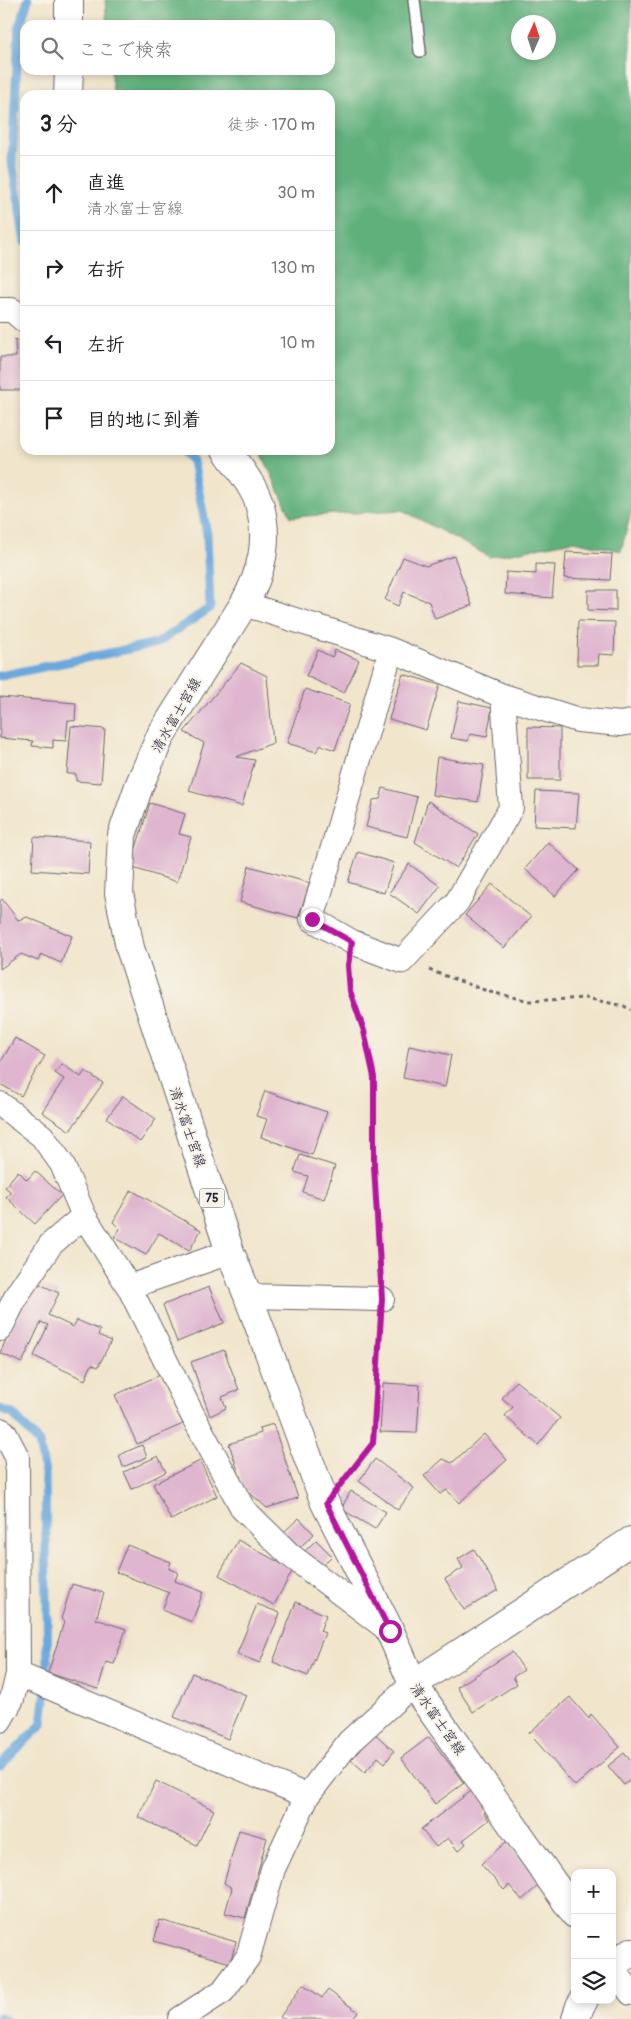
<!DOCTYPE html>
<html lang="ja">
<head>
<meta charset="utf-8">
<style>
	:root { --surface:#fff; --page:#f2f2f2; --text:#202124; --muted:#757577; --line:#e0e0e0 }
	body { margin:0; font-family:Pangolin,"Klee One",sans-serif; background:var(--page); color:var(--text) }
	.controls { position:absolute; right:15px; bottom:15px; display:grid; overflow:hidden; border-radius:10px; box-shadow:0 2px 8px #0003 }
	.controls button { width:45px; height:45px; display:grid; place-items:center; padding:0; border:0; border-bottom:1px solid var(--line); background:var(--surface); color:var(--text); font:25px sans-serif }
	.compass { position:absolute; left:511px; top:15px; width:45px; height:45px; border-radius:50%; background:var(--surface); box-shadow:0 2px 8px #0003; rotate:3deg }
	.stop { position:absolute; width:15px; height:15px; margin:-11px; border:4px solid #b5179e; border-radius:50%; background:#fff }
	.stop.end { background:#b5179e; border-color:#fff; box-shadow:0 1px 5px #0008 }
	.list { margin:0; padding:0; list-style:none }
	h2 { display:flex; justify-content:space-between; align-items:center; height:65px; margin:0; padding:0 20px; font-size:21px }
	h2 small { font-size:16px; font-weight:400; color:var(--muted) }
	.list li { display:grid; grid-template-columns:32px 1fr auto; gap:15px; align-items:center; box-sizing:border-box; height:75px; padding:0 20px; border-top:1px solid var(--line) }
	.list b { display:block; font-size:19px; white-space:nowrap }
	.list p { margin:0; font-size:16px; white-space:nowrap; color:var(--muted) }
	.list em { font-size:16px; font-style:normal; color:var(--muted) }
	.icon { flex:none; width:28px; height:28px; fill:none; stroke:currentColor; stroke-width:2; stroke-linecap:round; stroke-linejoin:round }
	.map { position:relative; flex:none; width:631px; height:2019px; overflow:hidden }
	.search { position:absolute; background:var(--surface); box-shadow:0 2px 8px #0003; left:20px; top:20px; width:315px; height:55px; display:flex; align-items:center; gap:12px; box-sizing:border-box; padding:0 18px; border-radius:15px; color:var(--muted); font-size:19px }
	.panel { position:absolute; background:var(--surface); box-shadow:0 2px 8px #0003; left:20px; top:90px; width:315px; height:365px; border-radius:15px }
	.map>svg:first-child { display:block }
</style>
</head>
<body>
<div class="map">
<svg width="631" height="2019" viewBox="0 0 631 2019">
	<rect width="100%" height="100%" fill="#f7f3e8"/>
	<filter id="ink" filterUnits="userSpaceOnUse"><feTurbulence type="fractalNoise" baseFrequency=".02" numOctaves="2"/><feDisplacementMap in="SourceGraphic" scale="10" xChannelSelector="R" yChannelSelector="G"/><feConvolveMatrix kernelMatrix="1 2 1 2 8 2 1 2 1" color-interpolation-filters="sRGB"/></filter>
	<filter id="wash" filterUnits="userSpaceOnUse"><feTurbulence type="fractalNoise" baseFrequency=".0096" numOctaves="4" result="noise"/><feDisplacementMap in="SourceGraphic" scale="20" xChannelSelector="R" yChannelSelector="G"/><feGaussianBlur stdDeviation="1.12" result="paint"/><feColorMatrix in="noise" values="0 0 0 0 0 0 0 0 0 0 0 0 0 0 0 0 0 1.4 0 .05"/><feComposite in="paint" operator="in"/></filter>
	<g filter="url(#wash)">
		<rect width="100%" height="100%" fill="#f1e5cb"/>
		<path fill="#60b07c" stroke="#41695c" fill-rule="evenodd" d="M105 0H631V513L621 551 573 541 490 557 402 510 291 517 260 450H330V95H113L111 70H330V25H107ZM518 22H548V52H518Z"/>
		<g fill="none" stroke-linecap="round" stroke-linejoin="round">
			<path stroke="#6ba8dd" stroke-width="9" d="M25 242 12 162 19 27 28 0
				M0 676 157 643 210 608 207 534 193 461 182 450
				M0 1409 13 1414 39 1443 45 1473 48 1673 42 1724 0 1766
				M0 2017 4 2019"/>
		</g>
		<g id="blocks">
			<path fill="#dfb5cf" d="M15 339 25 346V390H0V357H16Z
				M566 552 612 554 610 580 564 578Z
				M454 556 472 605 435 619 429 602 404 592 398 606 385 600 403 557 426 566Z
				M536 564 555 565 552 598 505 594 506 572 536 574Z
				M588 590H616V611L588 610Z
				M578 621 615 622 614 655 599 654 598 665H577Z
				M318 650 332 657 335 650 359 660 344 693 306 676Z
				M241 663 267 676 273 743 236 757 255 760 242 806 189 791 204 743 184 732Z
				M403 674 440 685 426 730 389 719Z
				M305 689 350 704 335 750 321 745 316 752 287 743Z
				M0 697 76 703 75 721 68 720 66 741 53 740V748L32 746 33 741 0 738Z
				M459 701 492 708 487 737 470 734 468 741 451 738Z
				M71 726 105 729 101 783 76 781V774H67Z
				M528 727 560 728V780H528Z
				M437 757 484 765 478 802 432 795Z
				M383 788 417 797 407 837 366 827 373 800 380 799Z
				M536 791 579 793 576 828 534 826Z
				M428 801 478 834 456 868 415 842Z
				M150 803 185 814 179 834 191 837 177 882 130 867Z
				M34 837 90 841 88 874 32 870Z
				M548 842 579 870 555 896 525 869Z
				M358 852 394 863 384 893 348 882Z
				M409 864 440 886 419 914 389 893Z
				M249 866 310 883 298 918 240 902Z
				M492 884 531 917 504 948 465 915Z
				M2 899 18 920 27 917 72 936 61 963 41 954 38 961 21 954 0 969V901Z
				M15 1038 45 1056 21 1096 0 1084V1063Z
				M409 1046 451 1055 445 1087 403 1078Z
				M62 1064 81 1077 85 1071 103 1083 70 1131 42 1112 64 1079 55 1073Z
				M265 1091 327 1112 312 1155 261 1137 267 1119 256 1116Z
				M123 1096 156 1119 140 1142 107 1118Z
				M300 1155 335 1166 324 1199 303 1192 308 1176 294 1172Z
				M18 1171 27 1180 35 1171 62 1195 35 1224 6 1197 11 1192 5 1187Z
				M131 1190 201 1230 189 1251 159 1233 146 1255 114 1237 120 1229 113 1222Z
				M33 1281 59 1293 48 1315 73 1327 77 1320 100 1330 98 1335 111 1341 98 1367 92 1364 85 1380 34 1356 48 1325 41 1322 22 1363 0 1353Z
				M209 1287 224 1323 177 1342 163 1305Z
				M224 1350 239 1390 222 1397 226 1408 210 1416 191 1362Z
				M160 1375 183 1424 137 1444 115 1395Z
				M516 1381 560 1418 538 1445 505 1416 513 1407 502 1398Z
				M383 1383 420 1385 417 1433 380 1432Z
				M273 1424 298 1498 267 1508 244 1488 229 1444 261 1433 260 1428Z
				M484 1434 507 1460 459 1503 447 1490 440 1494 424 1476 443 1459 452 1463Z
				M142 1445 147 1457 123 1467 119 1455Z
				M158 1456 166 1472 132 1489 124 1472Z
				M375 1459 414 1488 398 1510 359 1481Z
				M200 1461 217 1496 171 1520 153 1484Z
				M351 1491 386 1512 375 1529 341 1509Z
				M299 1518 314 1534 298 1549 283 1533Z
				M238 1540 293 1570 274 1605 219 1575Z
				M316 1540 332 1556 319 1569 303 1553Z
				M127 1545 171 1562 169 1569 178 1572 175 1581 203 1592 192 1622 162 1610 169 1593 116 1572Z
				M474 1549 498 1590 464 1610 445 1579 463 1568 458 1559Z
				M72 1584 104 1593 96 1619 126 1629 114 1664 106 1662 98 1689 48 1673 64 1622 61 1619Z
				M296 1602 326 1615 320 1631 325 1633 308 1676 273 1662Z
				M257 1604 280 1613 260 1663 237 1654Z
				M512 1652 524 1670 513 1677 517 1684 473 1712 457 1687Z
				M192 1673 246 1695 228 1739 174 1717Z
				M570 1697 589 1719 591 1714 620 1747 575 1786 529 1733Z
				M374 1733 394 1751 385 1763 378 1757 365 1772 351 1760Z
				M429 1737 464 1783 435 1804 401 1758Z
				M624 1753 631 1761V1779L624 1785 608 1766Z
				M156 1781 214 1810 197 1845 138 1817Z
				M475 1788 490 1808 484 1813 489 1820 463 1840 466 1844 458 1851 448 1838 436 1847 421 1829Z
				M239 1830 267 1838 245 1918 225 1913 232 1888 224 1883Z
				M506 1842 542 1882 522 1900 509 1885 504 1890 481 1864Z
				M160 1920 236 1942 230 1963 154 1941Z
				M303 1984 322 1998 328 1990 358 2012 353 2019H283L280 2017Z"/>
		</g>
	</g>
	<g filter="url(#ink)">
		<use href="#blocks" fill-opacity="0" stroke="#6a666d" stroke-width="1"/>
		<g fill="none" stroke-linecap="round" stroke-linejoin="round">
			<g stroke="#6a666d" stroke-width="14">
				<path id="service" d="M414 0 420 51"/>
			</g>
			<g stroke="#6a666d" stroke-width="26">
				<path id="minor" d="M0 310H12L25 321
					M244 604 391 650 503 696 578 720 621 724 631 722
					M391 650 312 919 352 942 402 961 457 902 511 808 503 696
					M0 1104 42 1136 62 1164 84 1216 129 1287 230 1252
					M129 1287 191 1412 243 1509 290 1555 390 1631
					M248 1296 382 1299
					M0 1329 18 1293 51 1244 84 1216
					M0 1430 4 1432 17 1457 18 1674 12 1699 0 1720
					M18 1674 307 1796
					M612 1967 631 1993
					M180 2019 223 1991 248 1957 273 1869 307 1796 349 1742 413 1684"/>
			</g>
			<g stroke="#6a666d" stroke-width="30">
				<path id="tertiary" d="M413 1684 631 1541"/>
			</g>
			<g stroke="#6a666d" stroke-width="30">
				<path id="secondary" d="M612 1965 631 1952"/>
			</g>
			<g stroke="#6a666d" stroke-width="30">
				<path id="primary" d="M69 25V0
					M68 95 69 70
					M226 450C237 465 254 486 259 503 270 540 262 572 244 604L161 735 139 786 122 835 119 893 130 948 230 1252 248 1296 325 1503 390 1631 413 1684 575 1914
					M576 2019 580 2006 584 2000"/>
			</g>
			<path stroke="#6a666d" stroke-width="3" stroke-dasharray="4 4" stroke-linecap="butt" d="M348 969 350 991 364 1031 374 1077V1166L381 1272
				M429 970 490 992 530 1001 586 998 624 1006 631 1010
				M346 1477 373 1443 380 1326"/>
			<use href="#service" stroke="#fff" stroke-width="11"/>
			<use href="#minor" stroke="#fff" stroke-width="24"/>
			<use href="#tertiary" stroke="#fff" stroke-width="28"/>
			<use href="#secondary" stroke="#fff" stroke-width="28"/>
			<use href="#primary" stroke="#fff" stroke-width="28"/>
		</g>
	</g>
	<g fill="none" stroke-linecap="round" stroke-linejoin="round" filter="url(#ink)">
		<path stroke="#b5179e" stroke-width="6" d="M312 919 352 942 348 965 350 991 364 1031 374 1077V1166L382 1299 373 1443 326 1503 390 1631"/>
	</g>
	<g text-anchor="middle" stroke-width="4" stroke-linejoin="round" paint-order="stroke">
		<rect fill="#f7f3e8" stroke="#62616f" stroke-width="1" x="199.5" y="1188.5" width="25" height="19" rx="4"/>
		<g font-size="12" font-weight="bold" fill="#22223b">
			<text x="212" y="1202">75</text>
		</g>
		<g font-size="14" fill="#22223b" stroke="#f7f3e8">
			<text transform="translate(176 715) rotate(-60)" y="5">清水富士宮線</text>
			<text transform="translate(188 1127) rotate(71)" y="5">清水富士宮線</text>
			<text transform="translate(438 1719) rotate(55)" y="5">清水富士宮線</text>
		</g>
	</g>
</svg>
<div class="controls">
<button>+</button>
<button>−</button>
<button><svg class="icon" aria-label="layers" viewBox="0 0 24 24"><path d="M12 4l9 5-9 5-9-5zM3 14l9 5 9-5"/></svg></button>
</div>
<svg class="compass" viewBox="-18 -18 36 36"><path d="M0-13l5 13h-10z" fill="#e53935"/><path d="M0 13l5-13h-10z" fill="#757577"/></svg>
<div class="stop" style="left:390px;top:1631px"></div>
<div class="stop end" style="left:312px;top:919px"></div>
<div class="search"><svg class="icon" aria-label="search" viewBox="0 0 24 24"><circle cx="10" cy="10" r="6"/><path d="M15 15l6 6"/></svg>ここで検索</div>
<section class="panel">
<h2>3 分<small>徒歩 · 170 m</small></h2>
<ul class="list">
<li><svg class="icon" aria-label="ahead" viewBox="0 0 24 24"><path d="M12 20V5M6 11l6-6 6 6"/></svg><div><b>直進</b><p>清水富士宮線</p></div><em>30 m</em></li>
<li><svg class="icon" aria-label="right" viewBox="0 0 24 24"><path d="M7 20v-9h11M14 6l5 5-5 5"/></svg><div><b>右折</b></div><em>130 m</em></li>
<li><svg class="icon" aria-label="left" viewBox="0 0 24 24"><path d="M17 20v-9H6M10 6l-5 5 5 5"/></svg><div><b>左折</b></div><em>10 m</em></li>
<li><svg class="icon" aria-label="arrive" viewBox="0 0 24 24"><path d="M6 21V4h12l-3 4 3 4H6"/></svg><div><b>目的地に到着</b></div></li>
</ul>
</section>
</div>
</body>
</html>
